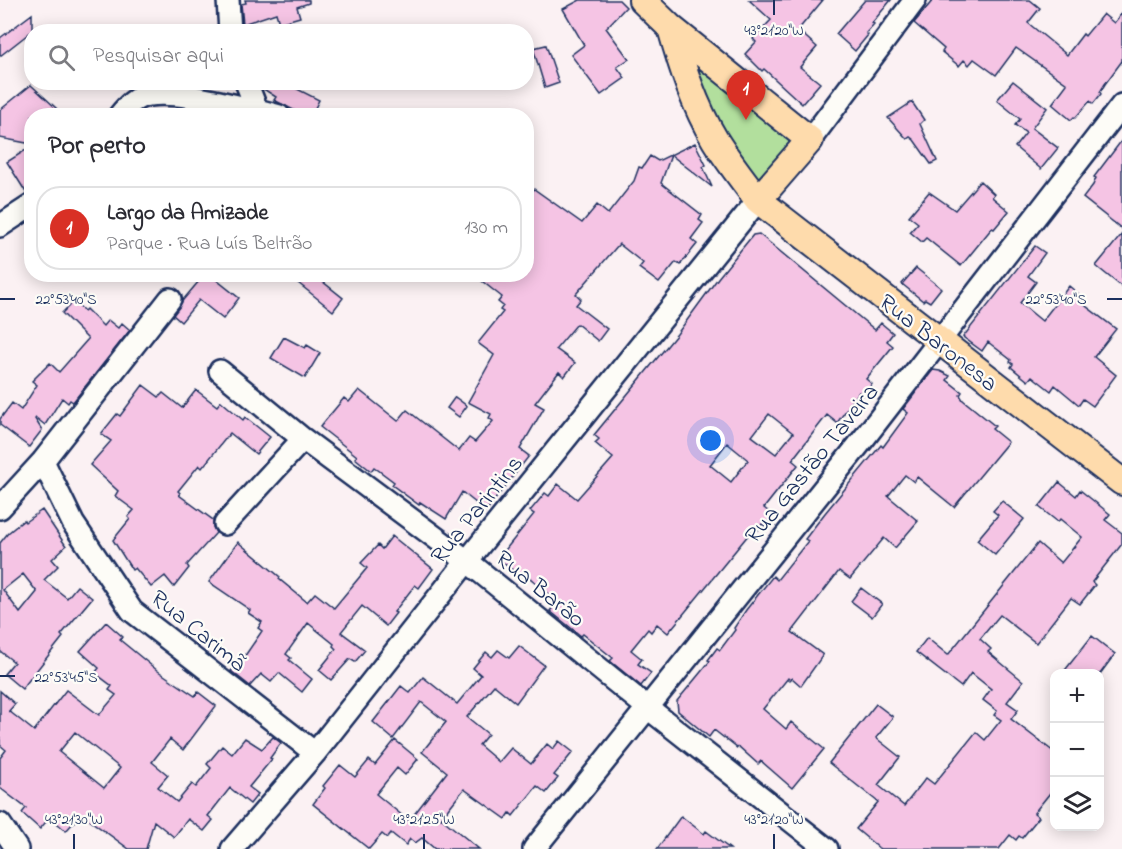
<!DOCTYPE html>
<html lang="pt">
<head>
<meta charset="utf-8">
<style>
	:root { --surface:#fff; --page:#f2f2f3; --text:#2b2b33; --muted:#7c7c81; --line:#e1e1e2; --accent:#d93025 }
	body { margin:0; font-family:"Indie Flower",sans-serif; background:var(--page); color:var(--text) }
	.controls { position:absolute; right:18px; bottom:18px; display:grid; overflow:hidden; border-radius:12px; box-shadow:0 3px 15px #0003 }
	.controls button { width:54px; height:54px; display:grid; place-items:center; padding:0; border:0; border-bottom:2px solid var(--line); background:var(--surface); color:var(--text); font:30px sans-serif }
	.you { position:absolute; left:711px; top:441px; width:21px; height:21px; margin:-15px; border:4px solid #fff; border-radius:50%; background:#1a73e8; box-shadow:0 0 0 9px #1a73e833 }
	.badge { display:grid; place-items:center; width:39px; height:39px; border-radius:50%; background:var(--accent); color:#fff; font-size:20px; font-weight:700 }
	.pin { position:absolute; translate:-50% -50px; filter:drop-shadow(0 2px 3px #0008) }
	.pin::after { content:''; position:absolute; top:32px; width:21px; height:18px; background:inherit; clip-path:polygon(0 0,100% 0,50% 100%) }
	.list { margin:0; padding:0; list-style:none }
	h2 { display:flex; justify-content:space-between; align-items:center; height:78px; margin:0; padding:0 24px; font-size:26px }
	h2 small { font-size:20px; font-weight:400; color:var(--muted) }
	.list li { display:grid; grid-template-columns:39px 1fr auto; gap:18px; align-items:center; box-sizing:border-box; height:84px; margin:0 12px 12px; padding:0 12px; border:2px solid var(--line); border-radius:24px }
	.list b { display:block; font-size:22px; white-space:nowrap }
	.list p { margin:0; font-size:20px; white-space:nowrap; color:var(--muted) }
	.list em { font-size:20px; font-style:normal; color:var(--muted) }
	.icon { flex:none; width:33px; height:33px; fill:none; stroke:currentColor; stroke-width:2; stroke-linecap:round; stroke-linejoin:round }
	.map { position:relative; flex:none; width:1122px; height:849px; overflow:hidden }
	.search { position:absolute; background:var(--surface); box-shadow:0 3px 15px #0003; left:24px; top:24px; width:510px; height:66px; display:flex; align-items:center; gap:15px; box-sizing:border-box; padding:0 21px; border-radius:24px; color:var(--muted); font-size:22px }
	.panel { position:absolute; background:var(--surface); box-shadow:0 3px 15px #0003; left:24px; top:108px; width:510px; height:174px; border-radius:24px }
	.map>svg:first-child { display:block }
</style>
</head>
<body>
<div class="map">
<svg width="1122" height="849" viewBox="0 0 1122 849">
	<rect width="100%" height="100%" fill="#fbf1f3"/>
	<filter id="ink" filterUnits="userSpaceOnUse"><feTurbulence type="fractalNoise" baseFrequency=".0167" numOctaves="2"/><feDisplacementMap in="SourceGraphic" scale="12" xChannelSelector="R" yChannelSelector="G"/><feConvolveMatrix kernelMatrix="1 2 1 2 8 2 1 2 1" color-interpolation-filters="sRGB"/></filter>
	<g filter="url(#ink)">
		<path fill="#b2df9d" stroke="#66877e" stroke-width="1.5" d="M671 28 810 140 758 200Z"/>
		<path fill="#f5c4e4" stroke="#1b2f5e" stroke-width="1.5" fill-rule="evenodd" d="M245 0H309V3L297 7 300 17 279 23 276 13 243 24 241 4 246 3Z
			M580 0H619L626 7 606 28 629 59 617 67 625 78 601 95 571 55 584 45 563 9Z
			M749 0H823L798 30 817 47 800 67 820 83 802 104 764 69 762 71 745 54 756 42 753 39 771 20Z
			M865 0H891L872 23 874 24 866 33 868 35 855 51 836 34Z
			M933 0H1030L1040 8 1028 23 1067 55 1083 34 1085 36 1103 14 1114 23 1122 13V61L1105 84 1100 92 1101 94 1093 104 1090 101 1075 118 1074 117 1071 120 1052 104 1067 84 1016 48 996 75 974 59 969 65 964 60 959 66 942 52 944 49 914 23Z
			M32 14V31L0 56V38Z
			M546 45 559 83 545 88 533 48Z
			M1013 81 1047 108 1032 128 1058 148 1041 169 1015 147 1026 133 1015 125 1020 119 997 100Z
			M260 82H298L295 88 319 100 311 116H305L274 100 276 97 262 88Z
			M31 85 56 108 61 116H32V144L0 138V110Z
			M912 102 924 120 920 124 937 161 931 164 914 140 910 137 907 139 888 118Z
			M1122 140V229L1083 198 1093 185 1096 178 1094 177Z
			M695 143 706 165 703 167 712 187 671 155 661 183 702 215 699 220 703 223 691 239 697 244 680 265 676 262 659 283 639 268 643 263 619 244 576 294 581 299 576 305 607 329 598 341 577 324 556 349 575 363 564 377 559 372 535 403 544 408 520 449 529 456 486 511 462 492 446 519 420 502 419 505 392 485 394 482 374 467 371 471 355 458 357 456 320 427 344 398 349 402 359 390 398 421 407 410 459 451 469 438 475 442 493 421 489 418 491 414 468 402 494 355 478 343 503 312 500 310 503 306 498 302 502 297 473 274H526V198L534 189 582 223 597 205 608 214 634 181 639 167 642 168 650 156 658 161Z
			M32 146V192L27 194 7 162Z
			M980 181 994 194 992 197 1009 211 994 229 992 228 961 266 926 238 922 242 910 232 918 223 909 216 929 192 955 210Z
			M759 234 875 330 881 323 893 333 887 341 893 346 866 379 872 384 863 395 859 392 837 423 827 415 792 460 798 465 764 508 774 516 765 526 762 524 758 530 754 528 668 633 657 624 651 632 648 629 631 650 642 659 638 664 651 673 641 686 610 661 613 658 583 634 581 636 550 611 558 601 525 574 522 577 498 559 534 514 530 511 545 493 549 496 558 484 577 499 613 458 595 443 599 439 594 435 677 334 718 278 753 235ZM769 414 793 433 776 454 752 436ZM727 443 748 460 731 482 710 465Z
			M1122 234V287L1096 266Z
			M1035 246 1045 253 1028 276 1036 282 1020 303 1042 321 1069 286 1081 296 1078 300 1116 329 1094 357 1116 375 1093 406 1083 399 1079 405 1055 385 1051 391 1032 376 1028 381 1011 367 1013 364 1010 362 1011 360 988 342 982 351 963 337Z
			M916 268 941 288 930 302 925 299 923 301 902 284Z
			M205 274H209L239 298 223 319 199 300 181 322 173 315 183 300Z
			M305 274H313L343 298 333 311 298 283Z
			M74 301 84 311 86 309 103 326 108 320 118 328 122 323 130 330 73 402 70 400 68 403 62 398 45 425 36 418 35 419 42 430 29 447 0 425V419L12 403 21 410 37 385 32 381 50 363 59 372 88 339 62 313Z
			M284 337 305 348 307 345 320 353 305 378 271 358Z
			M933 370 940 371 950 376 947 380 962 392 960 395 963 400 995 426 992 429 1008 442 954 507 917 477 914 482 905 475 888 496 918 521 895 548 884 538 850 579 839 571 792 632 823 655 801 686 792 678 790 680 788 678 763 709 786 729 791 722 824 749 792 788 761 761 758 764 739 747 737 748 714 730 709 737 678 711 677 701 710 661 708 660 717 648 720 650 735 630 734 628 746 610 773 576 777 580 808 541 805 539 825 513 881 445 883 447 908 413 903 409Z
			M143 385 159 397 163 393 182 408 196 390 217 406 221 401 243 420 245 417 270 437 256 454 230 433 202 468 199 465 178 491 180 493 179 495 213 520V527L216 533 187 565 189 568 174 587 165 576 151 587 135 568 132 570 113 540 130 519 128 517 134 510 115 496 118 491 90 465 111 441 101 434 117 414 120 416Z
			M455 397 467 406 459 417 447 408Z
			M1059 482 1076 496 1080 490 1110 514 1105 520 1122 533V544L1092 582 1095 585 1080 604 1071 598 1036 643 1000 615 980 639 991 649 988 652 1023 681 1007 702 1018 710 1011 719 1054 752V788L1034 813 1039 817 1022 838 1019 836 1016 840 1010 835 999 849H880L856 829 878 802 829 763 876 704 893 717 876 738 900 757 878 785 904 806 926 778 934 784 976 732 985 740 1001 720 994 715 997 711 983 700 991 689 971 673 961 687 916 652 927 638 948 655 1038 543 1061 563 1082 537 1060 519 1058 522 1039 507Z
			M1002 501 1024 519 995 555 977 540 998 515 993 511Z
			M42 510 66 546 52 559 58 566 44 580 67 598 77 586 92 598 61 635 63 637 22 689 4 674 14 662 0 651V543L8 533 24 520 25 522ZM23 574 37 592 20 613 3 590Z
			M392 536 433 569 419 588 415 585 394 612 396 613 386 626 362 606 341 632 365 650 355 662 350 659 331 680 319 670 336 649 333 646 334 644 308 623 286 654 291 658 289 660 312 679 302 692 279 673 271 682 261 674 250 686 231 671 240 663 262 631 258 628 262 622 248 613 250 610 209 582 238 542 280 577 279 579 307 602 315 593 334 608 367 568 361 563 378 545 382 549Z
			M861 588 882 604 872 617 851 601Z
			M106 622 123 637 120 640 158 671 195 696 198 692 216 706 183 750 170 739 152 762 168 775 158 787 177 802 192 784 196 787 211 768 207 764 222 746 232 754 245 738 262 749 273 737 281 743 270 758 272 759 249 787 258 794 250 804 230 788 208 816 213 820 204 831 188 819 174 837 154 821 146 849H129L81 814 66 831 50 817 40 829 22 813 26 808 0 788V758L6 750 0 745V691L15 704 9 711 34 731 66 690 99 715 116 695 109 690 112 686 95 673 99 668 80 651ZM75 732 120 768 104 788 59 752Z
			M1092 636 1115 654 1100 674H1062Z
			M519 646 544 665 516 703 494 685 467 717 488 734 479 745 499 762 511 748 531 764 547 744 553 749 559 741 573 752 554 775 558 778 546 793 537 786 513 816 510 813 506 819 464 789 441 818 479 849H435L422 838 415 843 410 839 406 845 391 833 387 838 382 834 369 849 313 804 325 788 323 786 340 765 355 777 369 760 375 765 395 740 418 759 405 775 397 768 376 794 409 821 447 772 422 752 446 722 421 702 393 739 373 722 401 686 410 693 423 677 457 704 481 675 473 668 486 652 492 657 498 650 509 658Z
			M681 816 704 834 706 831 730 849H657Z"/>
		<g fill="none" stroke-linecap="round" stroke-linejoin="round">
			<g stroke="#1b2f5e" stroke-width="26">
				<path id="minor" d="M228 0 230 32
					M257 110 279 116
					M119 116C127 106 136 96 149 95 182 91 225 104 257 110L246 82
					M810 140 915 0
					M0 226 32 205
					M220 371 303 439 467 561 648 708 827 849
					M43 461 73 523 132 611 315 753
					M0 508 43 461 170 299
					M225 524 303 439
					M0 824 17 849
					M232 849 315 753 467 561 758 200
					M534 849 865 437 1122 105"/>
			</g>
			<g stroke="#1b2f5e" stroke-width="30">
				<path id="major" d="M642 0 671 28 810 140 758 200
					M671 28C682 67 694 105 715 140 728 161 743 180 758 200L1122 482"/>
			</g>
			<use href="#minor" stroke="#fdfcf7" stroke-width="21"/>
			<use href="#major" stroke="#fedbac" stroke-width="26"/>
		</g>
	</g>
	<path fill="none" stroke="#1b2f5e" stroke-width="2" d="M774 0V15M0 299H15M1107 299H1122M0 676H15M74 834V849M424 834V849M774 834V849"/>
	<g text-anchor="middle" stroke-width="4.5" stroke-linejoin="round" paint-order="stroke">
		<g font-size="24" fill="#1b2f5e" stroke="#fdfcf7">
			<text transform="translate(939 342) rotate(38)" y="8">Rua Baronesa</text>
			<text transform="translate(811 463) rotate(-51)" y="8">Rua Gastão Taveira</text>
			<text transform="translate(476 509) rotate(-51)" y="8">Rua Parintins</text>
			<text transform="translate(541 588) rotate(39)" y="8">Rua Barão</text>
			<text transform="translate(199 630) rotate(39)" y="8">Rua Carimã</text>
		</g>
	</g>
	<g font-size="15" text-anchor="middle" fill="#1b2f5e" stroke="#fdfcf7" stroke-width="4.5" stroke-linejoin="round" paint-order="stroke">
		<text x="774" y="35">43°21'20"W</text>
		<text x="66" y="304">22°53'40"S</text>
		<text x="1056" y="304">22°53'40"S</text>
		<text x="66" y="682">22°53'45"S</text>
		<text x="74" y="824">43°21'30"W</text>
		<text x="424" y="824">43°21'25"W</text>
		<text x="774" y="824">43°21'20"W</text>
	</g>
</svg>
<div class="controls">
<button>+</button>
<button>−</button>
<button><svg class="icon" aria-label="layers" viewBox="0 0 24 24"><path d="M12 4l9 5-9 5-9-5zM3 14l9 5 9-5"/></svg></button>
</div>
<div class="you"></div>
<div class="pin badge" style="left:746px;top:120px">1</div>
<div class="search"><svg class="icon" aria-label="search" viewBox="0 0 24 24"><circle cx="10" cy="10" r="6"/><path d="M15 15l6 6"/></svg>Pesquisar aqui</div>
<section class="panel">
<h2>Por perto<small></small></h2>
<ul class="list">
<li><span class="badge">1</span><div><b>Largo da Amizade</b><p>Parque · Rua Luís Beltrão</p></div><em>130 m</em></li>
</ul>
</section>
</div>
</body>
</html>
